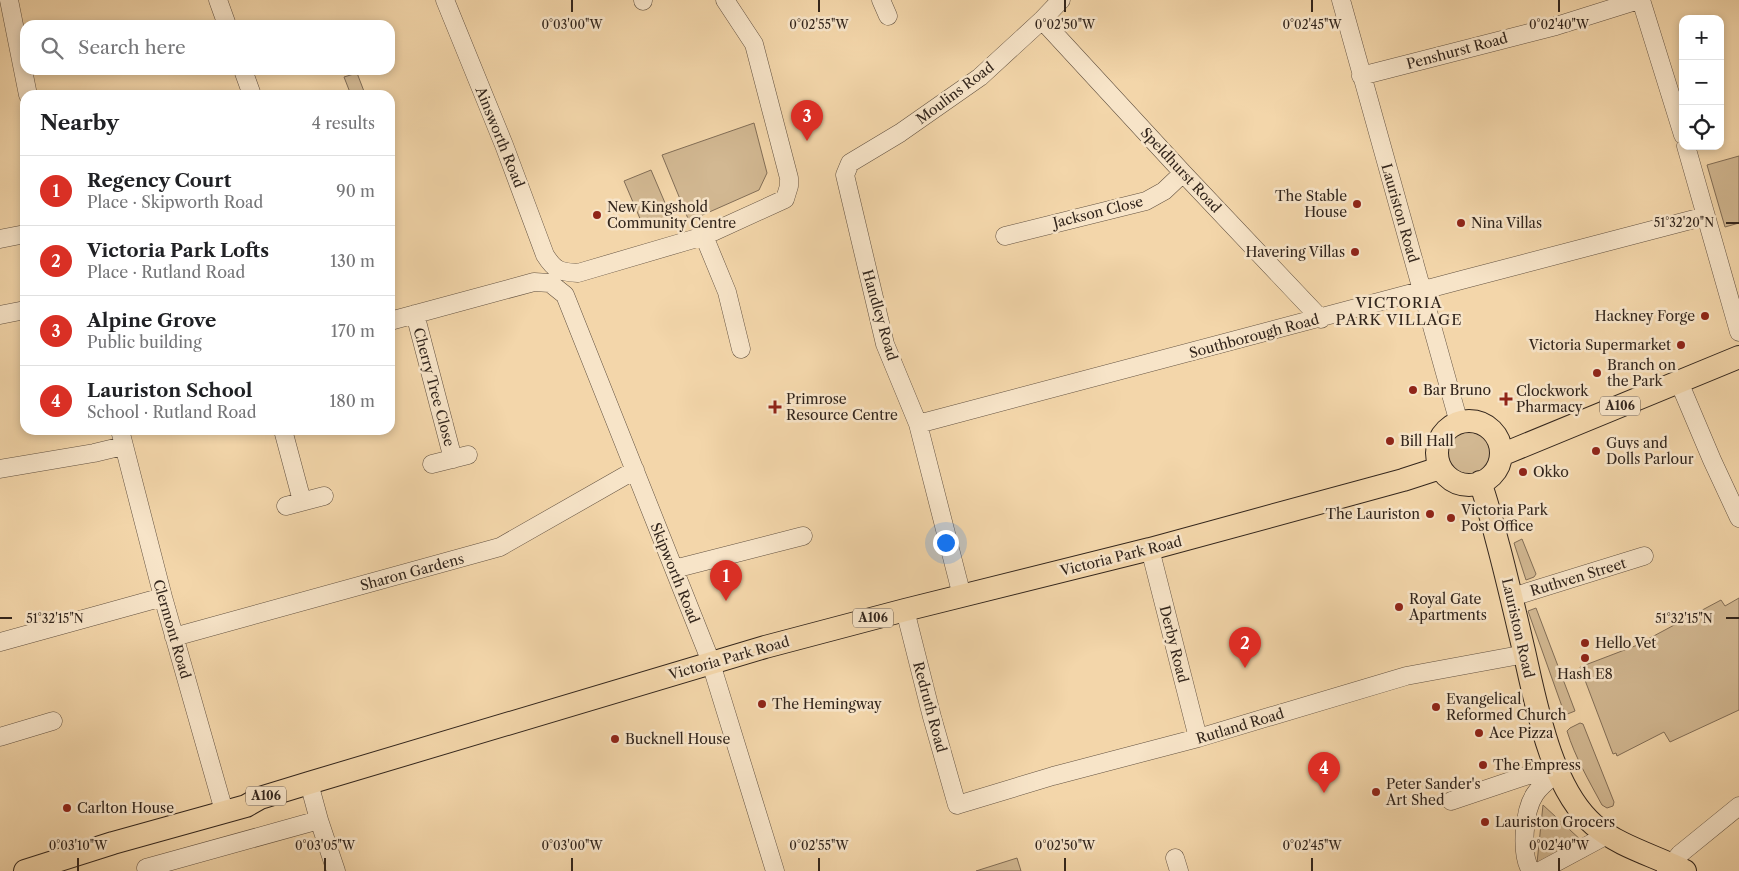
<!DOCTYPE html>
<html lang="en">
<head>
<meta charset="utf-8">
<style>
	:root { --surface:#fff; --page:#f2f2f2; --text:#202124; --muted:#757577; --line:#e0e0e0; --accent:#d93025 }
	body { margin:0; font-family:"Libre Caslon Text",serif; background:var(--page); color:var(--text) }
	.controls { position:absolute; right:15px; top:15px; display:grid; overflow:hidden; border-radius:10px; box-shadow:0 2px 8px #0003 }
	.controls button { width:45px; height:45px; display:grid; place-items:center; padding:0; border:0; border-bottom:1px solid var(--line); background:var(--surface); color:var(--text); font:25px sans-serif }
	.you { position:absolute; left:945px; top:542px; width:18px; height:18px; margin:-12px; border:4px solid #fff; border-radius:50%; background:#1a73e8; box-shadow:0 0 0 8px #1a73e833 }
	.badge { display:grid; place-items:center; width:32px; height:32px; border-radius:50%; background:var(--accent); color:#fff; font-size:16px; font-weight:700 }
	.pin { position:absolute; translate:-50% -41px; filter:drop-shadow(0 1px 2px #0008) }
	.pin::after { content:''; position:absolute; top:26px; width:18px; height:15px; background:inherit; clip-path:polygon(0 0,100% 0,50% 100%) }
	.list { margin:0; padding:0; list-style:none }
	h2 { display:flex; justify-content:space-between; align-items:center; height:65px; margin:0; padding:0 20px; font-size:21px }
	h2 small { font-size:16px; font-weight:400; color:var(--muted) }
	.list li { display:grid; grid-template-columns:32px 1fr auto; gap:15px; align-items:center; box-sizing:border-box; height:70px; padding:0 20px; border-top:1px solid var(--line) }
	.list b { display:block; font-size:19px; white-space:nowrap }
	.list p { margin:0; font-size:16px; white-space:nowrap; color:var(--muted) }
	.list em { font-size:16px; font-style:normal; color:var(--muted) }
	.icon { flex:none; width:28px; height:28px; fill:none; stroke:currentColor; stroke-width:2; stroke-linecap:round; stroke-linejoin:round }
	.map { position:relative; flex:none; width:1739px; height:871px; overflow:hidden }
	.search { position:absolute; background:var(--surface); box-shadow:0 2px 8px #0003; left:20px; top:20px; width:375px; height:55px; display:flex; align-items:center; gap:12px; box-sizing:border-box; padding:0 18px; border-radius:15px; color:var(--muted); font-size:19px }
	.panel { position:absolute; background:var(--surface); box-shadow:0 2px 8px #0003; left:20px; top:90px; width:375px; height:345px; border-radius:15px }
	.map>svg:first-child { display:block }
</style>
</head>
<body>
<div class="map">
<svg width="1739" height="871" viewBox="0 0 1739 871">
	<rect width="100%" height="100%" fill="#f3d6aa"/>
	<filter id="stains"><feTurbulence type="fractalNoise" baseFrequency=".004" numOctaves="4"/><feColorMatrix values="0 0 0 0 .2 0 0 0 0 .09 0 0 0 0 .02 0 0 0 .5 -.17"/></filter>
	<radialGradient id="worn" r=".72"><stop offset=".6" stop-color="#630" stop-opacity="0"/><stop offset="1" stop-color="#630" stop-opacity=".3"/></radialGradient>
	<path fill="#d2b892" stroke="#826e57" d="M357 73 365 94 363 95H351L344 77Z
		M754 123 767 173 759 190 689 221 662 155Z
		M1739 156V223L1725 227 1707 165Z
		M651 170 671 217 644 228 624 181Z
		M1448 453a21 21 0 1 1 42 0a21 21 0 1 1-42 0Z
		M1522 539 1536 574 1534 577 1526 580 1514 543Z
		M1739 598V710L1670 742 1664 732 1617 756 1616 753 1613 754 1580 667 1635 646 1721 600 1725 606Z
		M1536 608 1575 711 1565 715 1528 611Z
		M1580 723 1583 724 1614 802 1613 806 1607 808 1602 805C1589 781 1575 757 1567 731L1570 728Z
		M1543 805 1583 842 1537 863Z
		M1017 858 1021 871H976Z"/>
	<g fill="none" stroke-linecap="round" stroke-linejoin="round">
		<g stroke="#625140" stroke-width="19">
			<path id="minor" d="M9 0 28 95
				M218 0 227 25
				M445 0 504 145 545 255C555 271 560 272 578 273L704 236 785 199 789 186V178L754 44 725 0
				M643 0V1
				M881 0 888 16
				M1341 0 1459 423
				M1641 0 1683 135
				M1042 20 1183 173 1321 319
				M243 70 252 95
				M1361 76 1556 26 1639 0
				M1686 146 1739 332
				M704 236 727 292 741 349
				M1005 236 1146 201 1164 191 1183 173
				M0 239 25 234
				M415 314 453 459
				M0 315 25 310
				M390 321 534 282 550 283 565 295 709 657 775 871
				M1679 382 1712 460 1739 518
				M918 424C1181 355 1443 284 1706 216
				M120 430 163 597 224 811
				M283 430 302 501
				M432 464 468 455
				M0 469 94 453 123 446
				M286 506 324 496
				M1150 549 1198 738
				M674 569 803 536
				M962 596 918 424 885 344 845 175 850 163 900 133 980 77 1042 20 1061 0
				M1512 597 1644 556
				M905 610 932 717 957 805 1053 776 1198 738 1406 676 1525 654
				M174 637 500 547 635 470
				M0 642 163 597
				M0 737 53 721
				M309 783 319 820 336 871
				M1451 801 1555 766
				M1175 858 1179 871
				M147 871 146 868 319 820
				M1531 871C1520 854 1524 810 1535 794 1541 785 1550 779 1558 772
				M1540 871 1607 835
				M1666 871 1680 854 1739 806"/>
		</g>
		<g stroke="#32251c" stroke-width="24">
			<path id="major" d="M1437 453a32 32 0 1 1 64 0a32 32 0 1 1-64 0Z
				M1501 455 1739 357
				M1480 482C1488 504 1493 526 1499 548 1508 582 1516 617 1524 651 1536 704 1551 788 1594 825 1620 847 1656 856 1685 871
				M25 871 113 843 246 806 260 798 309 783 765 647 905 610 1150 549 1403 480 1440 468"/>
		</g>
		<use href="#minor" stroke="#f7e4c8" stroke-width="18"/>
		<use href="#major" stroke="#f3d6aa" stroke-width="22"/>
	</g>
	<path fill="none" stroke="#32251c" stroke-width="2" d="M572 0V12M819 0V12M1065 0V12M1312 0V12M1559 0V12M1726 223H1739M0 618H12M1726 618H1739M78 858V871M325 858V871M572 858V871M819 858V871M1065 858V871M1312 858V871M1559 858V871"/>
	<g fill="#8f2418" stroke="#f7e4c8" stroke-width="2">
		<circle cx="1357" cy="204" r="5"/>
		<circle cx="597" cy="215" r="5"/>
		<circle cx="1461" cy="223" r="5"/>
		<circle cx="1355" cy="252" r="5"/>
		<circle cx="1705" cy="316" r="5"/>
		<circle cx="1681" cy="345" r="5"/>
		<circle cx="1597" cy="373" r="5"/>
		<circle cx="1413" cy="390" r="5"/>
		<path d="M1503.5 391.5h5v5h5v5h-5v5h-5v-5h-5v-5h5z"/>
		<path d="M772.5 399.5h5v5h5v5h-5v5h-5v-5h-5v-5h5z"/>
		<circle cx="1390" cy="441" r="5"/>
		<circle cx="1596" cy="451" r="5"/>
		<circle cx="1523" cy="472" r="5"/>
		<circle cx="1430" cy="514" r="5"/>
		<circle cx="1451" cy="518" r="5"/>
		<circle cx="1399" cy="607" r="5"/>
		<circle cx="1585" cy="643" r="5"/>
		<circle cx="1585" cy="658" r="5"/>
		<circle cx="762" cy="704" r="5"/>
		<circle cx="1436" cy="707" r="5"/>
		<circle cx="1479" cy="733" r="5"/>
		<circle cx="615" cy="739" r="5"/>
		<circle cx="1483" cy="765" r="5"/>
		<circle cx="1376" cy="792" r="5"/>
		<circle cx="67" cy="808" r="5"/>
		<circle cx="1485" cy="822" r="5"/>
	</g>
	<g text-anchor="middle" stroke-width="5" stroke-linejoin="round" paint-order="stroke">
		<g fill="#f7e4c8" stroke="#6d5e50" stroke-width="1">
			<rect x="1600" y="396.5" width="40" height="19" rx="4"/>
			<rect x="853" y="608.5" width="40" height="19" rx="4"/>
			<rect x="246" y="786.5" width="40" height="19" rx="4"/>
		</g>
		<g font-size="12" font-weight="bold" fill="#32251c">
			<text x="1620" y="410">A106</text>
			<text x="873" y="622">A106</text>
			<text x="266" y="800">A106</text>
		</g>
		<g font-size="14" fill="#32251c" stroke="#f7e4c8">
			<text transform="translate(1457 51) rotate(-15)" y="5">Penshurst Road</text>
			<text transform="translate(955 93) rotate(-37)" y="5">Moulins Road</text>
			<text transform="translate(500 137) rotate(68)" y="5">Ainsworth Road</text>
			<text transform="translate(1181 170) rotate(47)" y="5">Speldhurst Road</text>
			<text transform="translate(1098 212) rotate(-14)" y="5">Jackson Close</text>
			<text transform="translate(1400 213) rotate(74)" y="5">Lauriston Road</text>
			<text transform="translate(880 315) rotate(74)" y="5">Handley Road</text>
			<text transform="translate(1254 336) rotate(-15)" y="5">Southborough Road</text>
			<text transform="translate(434 387) rotate(75)" y="5">Cherry Tree Close</text>
			<text transform="translate(1121 556) rotate(-14)" y="5">Victoria Park Road</text>
			<text transform="translate(412 572) rotate(-15)" y="5">Sharon Gardens</text>
			<text transform="translate(675 573) rotate(68)" y="5">Skipworth Road</text>
			<text transform="translate(1578 577) rotate(-17)" y="5">Ruthven Street</text>
			<text transform="translate(1518 628) rotate(77)" y="5">Lauriston Road</text>
			<text transform="translate(172 629) rotate(74)" y="5">Clermont Road</text>
			<text transform="translate(1174 644) rotate(76)" y="5">Derby Road</text>
			<text transform="translate(729 658) rotate(-16)" y="5">Victoria Park Road</text>
			<text transform="translate(930 707) rotate(75)" y="5">Redruth Road</text>
			<text transform="translate(1240 726) rotate(-17)" y="5">Rutland Road</text>
		</g>
		<g font-size="14" fill="#32251c" stroke="#f7e4c8" text-anchor="start">
			<text x="1347" y="201" text-anchor="end">The Stable<tspan x="1347" dy="16">House</tspan></text>
			<text x="607" y="212">New Kingshold<tspan x="607" dy="16">Community Centre</tspan></text>
			<text x="1471" y="228">Nina Villas</text>
			<text x="1345" y="257" text-anchor="end">Havering Villas</text>
			<text x="1695" y="321" text-anchor="end">Hackney Forge</text>
			<text x="1671" y="350" text-anchor="end">Victoria Supermarket</text>
			<text x="1607" y="370">Branch on<tspan x="1607" dy="16">the Park</tspan></text>
			<text x="1423" y="395">Bar Bruno</text>
			<text x="1516" y="396">Clockwork<tspan x="1516" dy="16">Pharmacy</tspan></text>
			<text x="786" y="404">Primrose<tspan x="786" dy="16">Resource Centre</tspan></text>
			<text x="1400" y="446">Bill Hall</text>
			<text x="1606" y="448">Guys and<tspan x="1606" dy="16">Dolls Parlour</tspan></text>
			<text x="1533" y="477">Okko</text>
			<text x="1461" y="515">Victoria Park<tspan x="1461" dy="16">Post Office</tspan></text>
			<text x="1420" y="519" text-anchor="end">The Lauriston</text>
			<text x="1409" y="604">Royal Gate<tspan x="1409" dy="16">Apartments</tspan></text>
			<text x="1595" y="648">Hello Vet</text>
			<text x="1585" y="679" text-anchor="middle">Hash E8</text>
			<text x="1446" y="704">Evangelical<tspan x="1446" dy="16">Reformed Church</tspan></text>
			<text x="772" y="709">The Hemingway</text>
			<text x="1489" y="738">Ace Pizza</text>
			<text x="625" y="744">Bucknell House</text>
			<text x="1493" y="770">The Empress</text>
			<text x="1386" y="789">Peter Sander's<tspan x="1386" dy="16">Art Shed</tspan></text>
			<text x="77" y="813">Carlton House</text>
			<text x="1495" y="827">Lauriston Grocers</text>
		</g>
		<g font-size="15" letter-spacing="1" fill="#32251c" stroke="#f7e4c8">
			<text x="1399" y="308">VICTORIA<tspan x="1399" dy="17">PARK VILLAGE</tspan></text>
		</g>
	</g>
	<g font-size="12" text-anchor="middle" fill="#32251c" stroke="#f7e4c8" stroke-width="5" stroke-linejoin="round" paint-order="stroke">
		<text x="572" y="29">0°03'00"W</text>
		<text x="819" y="29">0°02'55"W</text>
		<text x="1065" y="29">0°02'50"W</text>
		<text x="1312" y="29">0°02'45"W</text>
		<text x="1559" y="29">0°02'40"W</text>
		<text x="1684" y="227">51°32'20"N</text>
		<text x="55" y="623">51°32'15"N</text>
		<text x="1684" y="623">51°32'15"N</text>
		<text x="78" y="850">0°03'10"W</text>
		<text x="325" y="850">0°03'05"W</text>
		<text x="572" y="850">0°03'00"W</text>
		<text x="819" y="850">0°02'55"W</text>
		<text x="1065" y="850">0°02'50"W</text>
		<text x="1312" y="850">0°02'45"W</text>
		<text x="1559" y="850">0°02'40"W</text>
	</g>
	<rect width="100%" height="100%" filter="url(#stains)"/>
	<rect width="100%" height="100%" fill="url(#worn)"/>
</svg>
<div class="controls">
<button>+</button>
<button>−</button>
<button><svg class="icon" aria-label="locate" viewBox="0 0 24 24"><circle cx="12" cy="12" r="6"/><path d="M12 2v4M12 18v4M2 12h4M18 12h4"/></svg></button>
</div>
<div class="you"></div>
<div class="pin badge" style="left:726px;top:601px">1</div>
<div class="pin badge" style="left:1245px;top:668px">2</div>
<div class="pin badge" style="left:807px;top:141px">3</div>
<div class="pin badge" style="left:1324px;top:793px">4</div>
<div class="search"><svg class="icon" aria-label="search" viewBox="0 0 24 24"><circle cx="10" cy="10" r="6"/><path d="M15 15l6 6"/></svg>Search here</div>
<section class="panel">
<h2>Nearby<small>4 results</small></h2>
<ul class="list">
<li><span class="badge">1</span><div><b>Regency Court</b><p>Place · Skipworth Road</p></div><em>90 m</em></li>
<li><span class="badge">2</span><div><b>Victoria Park Lofts</b><p>Place · Rutland Road</p></div><em>130 m</em></li>
<li><span class="badge">3</span><div><b>Alpine Grove</b><p>Public building</p></div><em>170 m</em></li>
<li><span class="badge">4</span><div><b>Lauriston School</b><p>School · Rutland Road</p></div><em>180 m</em></li>
</ul>
</section>
</div>
</body>
</html>
